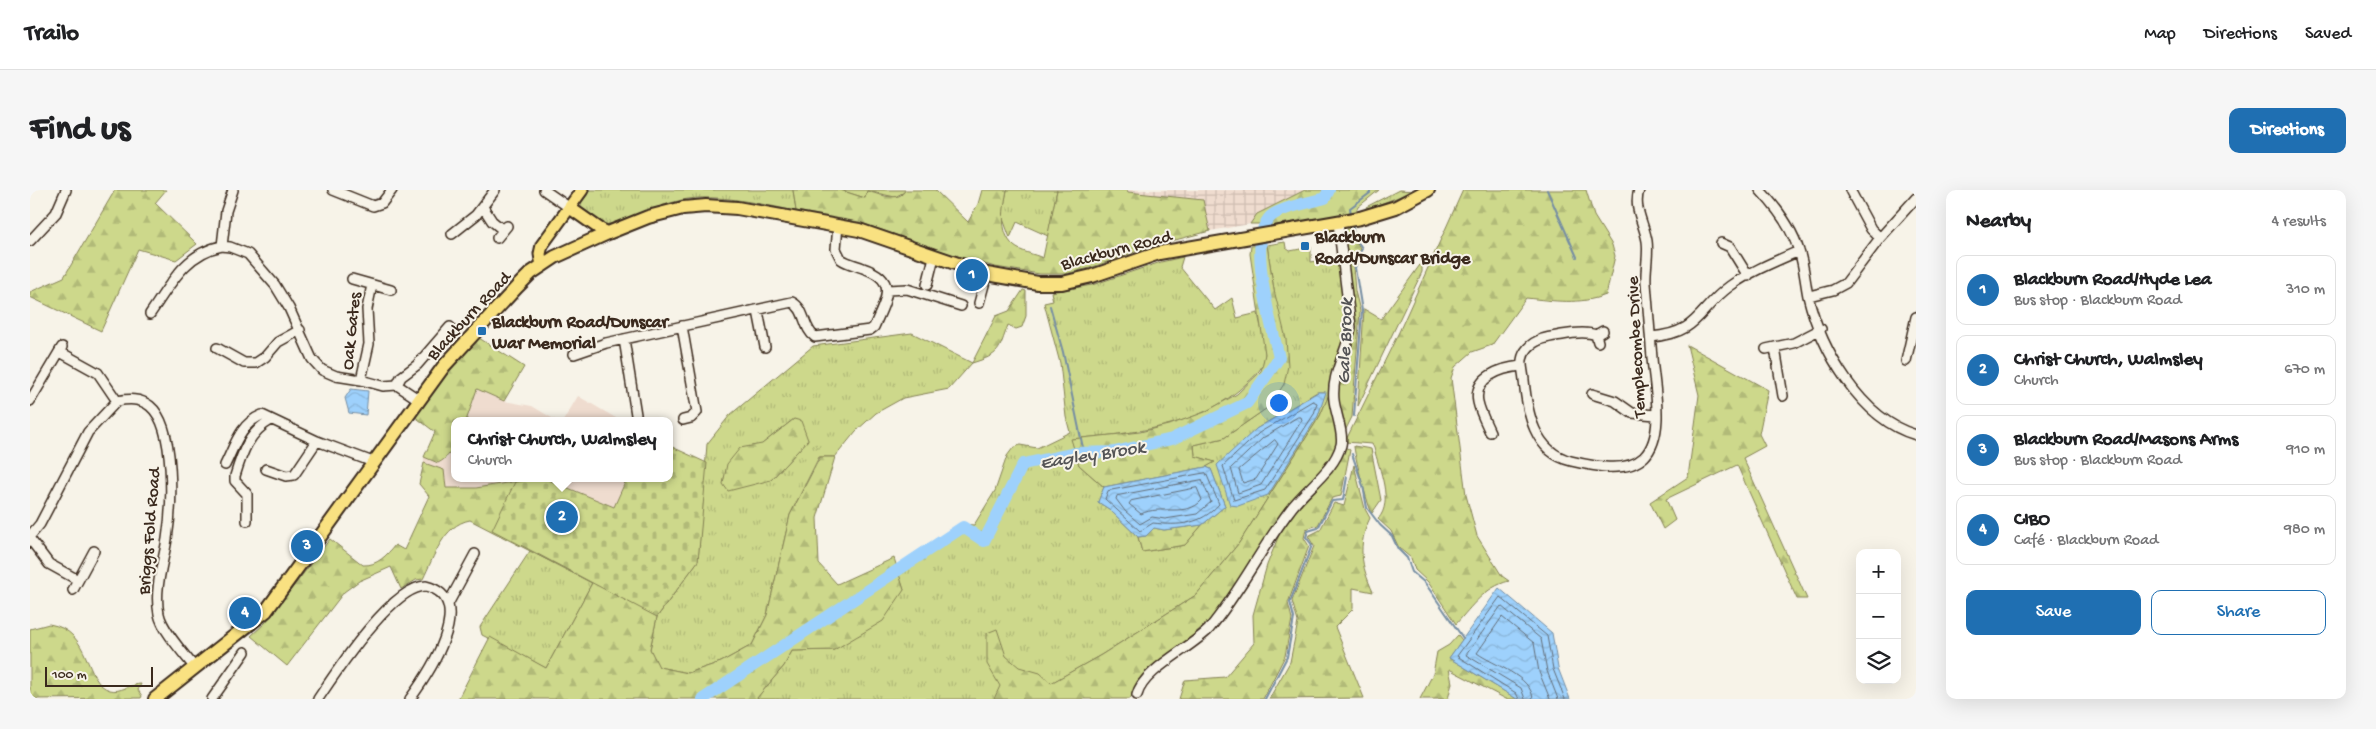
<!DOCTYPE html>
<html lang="en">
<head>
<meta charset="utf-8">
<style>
	:root { --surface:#fff; --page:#f6f6f6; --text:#202124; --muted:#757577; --line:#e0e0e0; --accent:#1f6fb2 }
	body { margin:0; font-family:"Gochi Hand",sans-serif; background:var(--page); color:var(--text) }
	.controls { position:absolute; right:15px; bottom:15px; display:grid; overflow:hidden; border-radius:10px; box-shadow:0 5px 20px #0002 }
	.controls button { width:45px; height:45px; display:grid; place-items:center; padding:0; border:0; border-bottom:1px solid var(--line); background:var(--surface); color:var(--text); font:25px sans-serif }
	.scale { position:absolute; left:15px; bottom:12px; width:108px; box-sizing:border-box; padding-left:5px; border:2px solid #3b2a1e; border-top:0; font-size:14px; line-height:18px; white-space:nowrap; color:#3b2a1e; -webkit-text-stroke:4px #f7f3e8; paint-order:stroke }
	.you { position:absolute; left:1248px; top:212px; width:18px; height:18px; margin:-12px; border:4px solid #fff; border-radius:50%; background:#1a73e8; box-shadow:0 0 0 8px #1a73e833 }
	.badge { display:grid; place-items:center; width:32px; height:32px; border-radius:50%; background:var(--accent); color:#fff; font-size:16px; font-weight:700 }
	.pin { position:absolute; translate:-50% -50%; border:2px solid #fff; box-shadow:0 1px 5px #0006 }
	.popup { position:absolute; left:421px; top:227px; width:222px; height:65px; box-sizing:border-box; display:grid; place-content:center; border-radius:10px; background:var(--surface); filter:drop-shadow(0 1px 4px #0005); font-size:16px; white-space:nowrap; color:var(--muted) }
	.popup b { font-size:19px; color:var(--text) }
	.popup::after { content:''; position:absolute; left:50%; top:100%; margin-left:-10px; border:10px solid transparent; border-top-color:var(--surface) }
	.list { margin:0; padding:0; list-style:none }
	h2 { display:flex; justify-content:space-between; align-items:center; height:65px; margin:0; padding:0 20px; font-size:21px }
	h2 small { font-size:16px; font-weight:400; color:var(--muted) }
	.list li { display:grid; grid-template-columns:32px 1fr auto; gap:15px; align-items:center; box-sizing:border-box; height:70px; margin:0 10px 10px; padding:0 10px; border:1px solid var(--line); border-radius:10px }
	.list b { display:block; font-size:19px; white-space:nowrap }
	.list p { margin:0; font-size:16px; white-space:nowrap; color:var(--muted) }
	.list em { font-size:16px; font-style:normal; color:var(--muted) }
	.actions { display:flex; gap:10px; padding:15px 20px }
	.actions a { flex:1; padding:11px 0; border:1px solid var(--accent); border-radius:10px; text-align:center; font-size:18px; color:var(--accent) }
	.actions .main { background:var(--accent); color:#fff }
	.icon { flex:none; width:28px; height:28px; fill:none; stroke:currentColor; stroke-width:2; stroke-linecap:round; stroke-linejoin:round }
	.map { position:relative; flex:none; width:1886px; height:509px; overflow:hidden; border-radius:10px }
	header { display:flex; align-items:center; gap:30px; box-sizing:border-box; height:70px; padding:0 25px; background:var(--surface); border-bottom:1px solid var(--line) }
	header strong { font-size:24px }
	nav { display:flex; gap:28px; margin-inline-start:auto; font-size:18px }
	.intro { display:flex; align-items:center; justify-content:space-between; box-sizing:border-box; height:120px; padding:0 30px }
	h1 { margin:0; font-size:35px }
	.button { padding:12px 22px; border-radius:10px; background:var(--accent); color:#fff; font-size:18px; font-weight:700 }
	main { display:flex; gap:30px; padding:0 30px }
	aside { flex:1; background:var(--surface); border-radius:10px; box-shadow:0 5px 20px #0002 }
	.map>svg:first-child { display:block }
</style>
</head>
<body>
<header>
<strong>Trailo</strong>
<nav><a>Map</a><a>Directions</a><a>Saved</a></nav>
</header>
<div class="intro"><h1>Find us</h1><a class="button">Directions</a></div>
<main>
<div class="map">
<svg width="1886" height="509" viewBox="0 0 1886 509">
	<defs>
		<pattern id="industrial-grid" width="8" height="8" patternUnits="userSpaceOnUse" patternTransform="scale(1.25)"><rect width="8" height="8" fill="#efdccf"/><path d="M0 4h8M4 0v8" fill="none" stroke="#cebdb1"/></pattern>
		<pattern id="grass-tufts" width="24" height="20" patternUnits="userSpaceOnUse" patternTransform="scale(1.25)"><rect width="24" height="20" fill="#cdd88b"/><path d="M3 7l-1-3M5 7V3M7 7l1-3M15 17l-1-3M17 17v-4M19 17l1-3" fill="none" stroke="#b1ba78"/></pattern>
		<pattern id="forest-firs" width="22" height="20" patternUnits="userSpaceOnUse" patternTransform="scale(1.25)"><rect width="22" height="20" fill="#cdd88b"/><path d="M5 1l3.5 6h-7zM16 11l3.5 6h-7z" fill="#b1ba78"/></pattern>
		<pattern id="cemetery-stones" width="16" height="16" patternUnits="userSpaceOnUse" patternTransform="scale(1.25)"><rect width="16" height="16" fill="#cdd88b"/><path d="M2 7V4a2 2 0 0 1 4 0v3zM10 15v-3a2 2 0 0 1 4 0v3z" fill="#b1ba78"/></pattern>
		<pattern id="water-waves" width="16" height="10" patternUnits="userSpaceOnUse" patternTransform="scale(1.25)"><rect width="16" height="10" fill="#9ed1fc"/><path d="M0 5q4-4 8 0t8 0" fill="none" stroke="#89b4d8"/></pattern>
	</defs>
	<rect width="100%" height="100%" fill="#f7f3e8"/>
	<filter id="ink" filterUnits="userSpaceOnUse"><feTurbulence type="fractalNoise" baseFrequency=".02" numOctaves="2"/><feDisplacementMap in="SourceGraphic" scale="10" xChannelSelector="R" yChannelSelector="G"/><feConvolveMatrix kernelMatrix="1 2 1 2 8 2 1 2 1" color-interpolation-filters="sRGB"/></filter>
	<g filter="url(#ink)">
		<path fill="#efdccf" d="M447 199 474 211 502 216 527 231H436Z
			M548 206 591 231H533Z
			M424 254V288H507L446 298H416L405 278 394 273V267L408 273 417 268Z
			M514 288H597L584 317Z"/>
		<path fill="url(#industrial-grid)" d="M1097 0H1275L1227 24 1220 34 1180 41 1173 10 1097 2Z"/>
		<path fill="url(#grass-tufts)" stroke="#848154" fill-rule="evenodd" d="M559 0H763L766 21C730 14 688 3 652 10 625 16 601 29 575 35L551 18V11Z
			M810 0H875L876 1 865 7 837 1 835 8Z
			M977 0H1027L1018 46 987 32 980 48 972 26Z
			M1369 0 1384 1 1337 19 1336 17Z
			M1255 52 1256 58 1260 61 1281 57V72L1311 67 1318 137 1317 152 1302 183 1301 200 1290 226 1209 353 1166 405 1071 465 993 509H726L754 476 762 461 804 460 874 400 866 377 932 334 944 335 965 301 977 266 983 258 990 255 1007 258 1040 242 1036 227 1030 173 1014 113 1023 111 1021 102 1062 95 1131 72 1153 67 1150 77 1185 120 1202 108 1207 128 1228 123C1230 136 1236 152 1235 165 1234 178 1226 185 1217 193 1170 238 1103 243 1042 249L1049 275 1074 297 1068 312 1079 319 1108 347 1112 362 1155 355 1172 335 1195 316 1181 279 1176 277 1184 272 1165 266 1164 255 1194 248 1240 216 1244 100 1237 55ZM1287 202H1295L1288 226 1238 305 1226 239Z
			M882 143 942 173 919 199 873 208 846 223 826 241 805 267H789L760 325 737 425 722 455 691 472 658 483 628 477 620 459 627 427 668 371 677 254 700 225 783 156ZM764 229 778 250 741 290 732 254Z
			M500 361 562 393 516 478 452 445 450 437Z"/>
		<path fill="url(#forest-firs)" stroke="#848154" d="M85 0H136L125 13 167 54 146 70 108 59 71 141 0 107V102L34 87Z
			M763 0H810L835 8 837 1C848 4 870 13 875 0H905L938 32 948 14 952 0H977C974 17 968 42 984 56 991 62 1004 64 1013 68L1027 0H1097L1098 2 1173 10 1180 41 1122 56 1060 78 1035 84H1010L965 77 920 64 829 32 766 21Z
			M1275 0H1296L1293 5 1242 20 1231 34H1220L1227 24Z
			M1304 0H1349L1328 17 1325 23 1240 38 1245 26 1298 12Z
			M1433 0H1556L1564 26 1582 55 1585 66 1576 105C1549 115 1525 111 1496 108L1462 155 1442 162 1425 177 1421 188 1436 305 1447 346 1472 386 1479 391C1455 397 1442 416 1426 434L1398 392 1385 380 1381 368 1369 358 1361 341 1348 329C1364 312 1349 279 1344 258L1342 254 1315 252 1369 142Z
			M1319 38 1330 58 1323 77 1325 101 1330 121 1322 227 1313 245 1306 208 1308 185 1319 159 1314 41Z
			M1237 55 1244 100 1256 149 1258 176 1254 194 1240 216 1194 248 1164 255 1165 266 1185 272 1176 277 1074 297 1049 275 1041 249 1110 242 1142 234 1175 222 1207 204 1231 181 1235 164 1220 64 1221 56Z
			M1392 72V82L1328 216 1334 119 1351 129Z
			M993 100 996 101V126L992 137 986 139 978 135C968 162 971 164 942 173L966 126 979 121Z
			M449 148 494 177 474 211 447 199 436 231H424C424 249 426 264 408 273L394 267 405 242 384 226 408 192Z
			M1657 155 1738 200 1729 244 1735 256 1713 268 1777 409H1767L1707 275 1636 309 1645 330 1633 339 1620 312 1658 287 1669 205Z
			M1301 200 1309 249 1306 262 1258 316 1222 373 1182 428 1132 473 1104 501 1100 509H964L970 496 957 474V443L967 439 976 466 989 477 1010 483 1021 493 1071 465 1166 405 1209 353 1290 226Z
			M764 229 771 231 778 250 741 290 698 301 693 294 697 274 710 258 732 254Z
			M1313 256 1320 260 1311 306 1302 308 1288 335 1276 339 1274 348 1279 356 1258 413 1262 429 1255 466 1233 509H1149L1155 490 1195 487 1224 453 1223 425 1237 375 1253 335Z
			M1324 256 1341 259 1351 310 1342 323C1338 317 1324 264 1324 256Z
			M790 267H805L787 328 789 374 807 394 864 368 874 400 853 431 804 460 762 461 754 476 726 509H428L460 447 516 478 562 393 440 330C413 335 404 367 393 389L386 390 371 399 361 377 329 391 314 402 257 476 221 446 236 432 300 349 333 375C347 376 357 365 365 355L374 360 399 306 389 294 394 273 414 280 416 298H446L507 288 644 403 627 427 620 459 629 477 658 483 691 472 722 455 737 425 760 325Z
			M1324 275 1335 319 1340 328C1327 355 1331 376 1343 402L1323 398V419L1305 437 1334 508 1239 509 1260 472 1268 432 1262 411 1284 356 1278 346 1290 340 1304 313 1314 316Z
			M1172 335 1155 355 1112 362 1108 347 1116 346 1124 338 1134 340Z
			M19 434C63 441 53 493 80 500 90 503 101 494 111 494L108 500 112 506 111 508 0 509V439Z
			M1428 445 1432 450 1419 468 1487 509H1476L1419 479 1422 493 1418 509H1390L1403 484 1407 462 1419 455Z"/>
		<path fill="url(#cemetery-stones)" stroke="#848154" d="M640 256 677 273 668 371 627 427 462 340 485 292 514 288 584 317 597 288H640Z"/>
		<path fill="url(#water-waves)" stroke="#768ea3" d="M321 199 338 201 336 225 319 223 315 208Z
			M1288 202H1296L1288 226 1238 305 1208 316 1200 315 1187 275 1226 239Z
			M1176 277 1181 279 1195 316 1172 335 1134 340 1124 338 1116 346 1108 347 1079 319 1068 312 1074 297Z
			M1469 398 1522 443 1528 478 1540 509H1487L1419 468Z"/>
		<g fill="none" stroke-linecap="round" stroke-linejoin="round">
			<path stroke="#636d77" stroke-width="1" d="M1283 211 1287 213 1284 224 1235 300 1204 310 1193 276 1229 243Z
				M1268 227H1271L1272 230 1231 295 1208 303 1201 278 1233 248Z
				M1245 250 1248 254 1226 289 1213 293 1209 280Z
				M1176 283 1189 314C1171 335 1149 336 1123 333L1110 341 1075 309 1078 301Z
				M1172 290 1181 312 1167 324 1135 329 1122 327 1110 334 1095 321 1086 309 1087 306Z
				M1167 298 1172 310C1157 328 1130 314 1111 324L1099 314 1101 311Z
				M1489 509 1486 503 1427 466 1470 407 1517 446 1523 479 1535 509
				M1495 509 1491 498 1436 465 1471 416 1511 449 1517 481 1528 509
				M1503 509C1502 486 1463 475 1447 463L1472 427 1504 453 1509 482 1520 509"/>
			<path stroke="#768ea3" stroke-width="2" d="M1517 0 1547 67
				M1321 24 1320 18 1340 3V0
				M1322 33 1324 46 1332 58 1325 78 1332 121 1324 226
				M1020 116 1033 162 1054 263
				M1322 264 1333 296 1337 318 1350 335 1362 346 1368 359 1377 368 1382 382 1395 393 1433 448
				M1235 509 1257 467 1264 428 1260 412 1282 355 1276 347 1278 341 1288 338 1302 311 1313 310 1317 287"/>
			<path stroke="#9ed1fc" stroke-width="12" d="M673 509 933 337 954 351 993 274 1045 263 1084 262 1142 249 1217 213 1249 168C1243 139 1213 42 1244 24 1254 17 1282 12 1295 8L1299 0"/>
			<g stroke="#3b2a1e" stroke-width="12">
				<path id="minor" d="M203 0 196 21 192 56 200 57 218 64 245 95 259 118 282 169 292 180 306 186 331 190 353 196 367 195 388 209
					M303 0 343 16 352 13 362 0
					M514 0 540 18
					M1730 0C1746 17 1762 38 1769 61 1774 75 1775 91 1778 106 1791 159 1830 229 1886 245
					M1820 0 1841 39 1850 48
					M453 17 462 31 473 40
					M422 44 446 25 465 0
					M467 48 477 36
					M0 51 26 23 36 0
					M1691 53 1700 57 1718 86
					M322 89 361 100
					M897 95 904 67
					M857 100 877 99 931 116
					M1779 106 1803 100 1816 93 1850 48 1886 8
					M949 113 957 84
					M728 121 735 157
					M120 124C140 95 155 63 192 56
					M652 136 667 222 661 228 653 230
					M1566 145C1556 141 1543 143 1532 145 1520 147 1507 148 1498 158 1488 169 1493 177 1494 190 1497 222 1504 262 1541 271 1562 276 1596 284 1614 267 1636 245 1624 195 1622 168 1620 143 1618 118 1616 93 1615 79 1619 65 1617 51 1614 33 1603 18 1609 0
					M1621 147C1670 143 1667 120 1700 96 1721 81 1746 71 1769 61
					M594 149 607 231
					M1568 152 1566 145 1573 141
					M187 158 214 173H226L235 167 248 152 270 140
					M1745 158 1753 206
					M1736 159 1764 153 1791 139
					M30 162 68 183 87 211
					M544 164 576 153 762 112C776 119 773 139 785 147L840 140 844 137C855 111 870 90 833 78 826 75 818 74 811 69L806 59 808 35
					M1876 171 1886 127
					M331 190 339 154 337 119 342 95
					M367 195 371 187 387 175 420 137
					M1562 204 1585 211 1602 223 1626 225
					M0 211 32 157
					M1460 242C1456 233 1450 222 1448 212 1443 187 1471 178 1491 176
					M195 275C205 255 210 234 232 225L287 251 343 272
					M236 279 256 286 264 285 287 251
					M217 331V304L205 291V286C212 263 219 242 241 230
					M0 346 10 334 58 242 87 211C98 209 110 208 120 216 146 237 142 318 137 349 133 374 124 399 129 424 132 440 155 465 165 478
					M0 349 19 374 48 390
					M43 400 64 361
					M418 414 445 364
					M1107 505C1113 480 1161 458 1179 439 1210 402 1231 358 1260 320 1276 298 1304 281 1311 255 1314 244 1305 221 1304 210 1301 183 1317 163 1321 137L1308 33
					M182 509 215 462
					M288 509C306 482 362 396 396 396 449 409 397 486 380 509"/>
			</g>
			<g stroke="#3b2a1e" stroke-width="15">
				<path id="major" d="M540 18 570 39 578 43
					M512 76 510 64 512 55 552 0"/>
			</g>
			<g stroke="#3b2a1e" stroke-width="16">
				<path id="highway" d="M125 509 236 421 414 176 487 97 501 83 525 67 578 43 618 27 653 18 676 16 707 18 829 40 957 84 1008 93H1032L1062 86 1129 63 1330 28 1366 17 1398 0"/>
			</g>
			<use href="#minor" stroke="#f7f3e8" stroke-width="9"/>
			<use href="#major" stroke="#f9e181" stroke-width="11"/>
			<use href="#highway" stroke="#f9e181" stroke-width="12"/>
		</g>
	</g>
	<g fill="#1f6fb2" stroke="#f7f3e8" stroke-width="2">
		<rect x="1270" y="51" width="10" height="10" rx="2.5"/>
		<rect x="447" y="136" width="10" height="10" rx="2.5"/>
	</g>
	<g text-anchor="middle" stroke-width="4" stroke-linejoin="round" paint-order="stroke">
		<g font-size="18" font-weight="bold" fill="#3b2a1e" stroke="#f7f3e8" text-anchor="start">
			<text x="1285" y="52">Blackburn<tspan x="1285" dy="21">Road/Dunscar Bridge</tspan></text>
			<text x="462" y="137">Blackburn Road/Dunscar<tspan x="462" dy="21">War Memorial</tspan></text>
		</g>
		<g font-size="18" fill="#3b2a1e" stroke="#f7f3e8">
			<text transform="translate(1086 59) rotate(-15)" y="6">Blackburn Road</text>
			<text transform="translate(438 125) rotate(-47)" y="6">Blackburn Road</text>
			<text transform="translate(320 141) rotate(-84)" y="6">Oak Gates</text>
			<text transform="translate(1605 157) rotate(-93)" y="6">Templecombe Drive</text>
			<text transform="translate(118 341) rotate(-85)" y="6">Briggs Fold Road</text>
		</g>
		<g font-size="19" font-style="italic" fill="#545456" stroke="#f7f3e8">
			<text transform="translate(1313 151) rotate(-88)" y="7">Gale Brook</text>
			<text transform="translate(1062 263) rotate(-9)" y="7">Eagley Brook</text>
		</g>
	</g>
</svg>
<div class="controls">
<button>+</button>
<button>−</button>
<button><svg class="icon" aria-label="layers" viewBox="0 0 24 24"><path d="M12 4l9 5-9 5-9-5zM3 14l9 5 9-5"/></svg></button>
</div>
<div class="scale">100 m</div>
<div class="you"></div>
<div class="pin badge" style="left:942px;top:85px">1</div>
<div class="pin badge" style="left:532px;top:327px">2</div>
<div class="popup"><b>Christ Church, Walmsley</b>Church</div>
<div class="pin badge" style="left:277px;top:356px">3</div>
<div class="pin badge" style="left:215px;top:423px">4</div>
</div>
<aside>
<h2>Nearby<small>4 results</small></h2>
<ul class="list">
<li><span class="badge">1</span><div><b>Blackburn Road/Hyde Lea</b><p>Bus stop · Blackburn Road</p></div><em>310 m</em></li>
<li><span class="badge">2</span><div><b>Christ Church, Walmsley</b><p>Church</p></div><em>670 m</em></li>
<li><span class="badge">3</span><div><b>Blackburn Road/Masons Arms</b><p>Bus stop · Blackburn Road</p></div><em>910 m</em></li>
<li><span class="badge">4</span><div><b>CIBO</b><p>Café · Blackburn Road</p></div><em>980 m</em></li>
</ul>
<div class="actions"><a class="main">Save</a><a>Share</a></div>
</aside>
</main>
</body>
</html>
